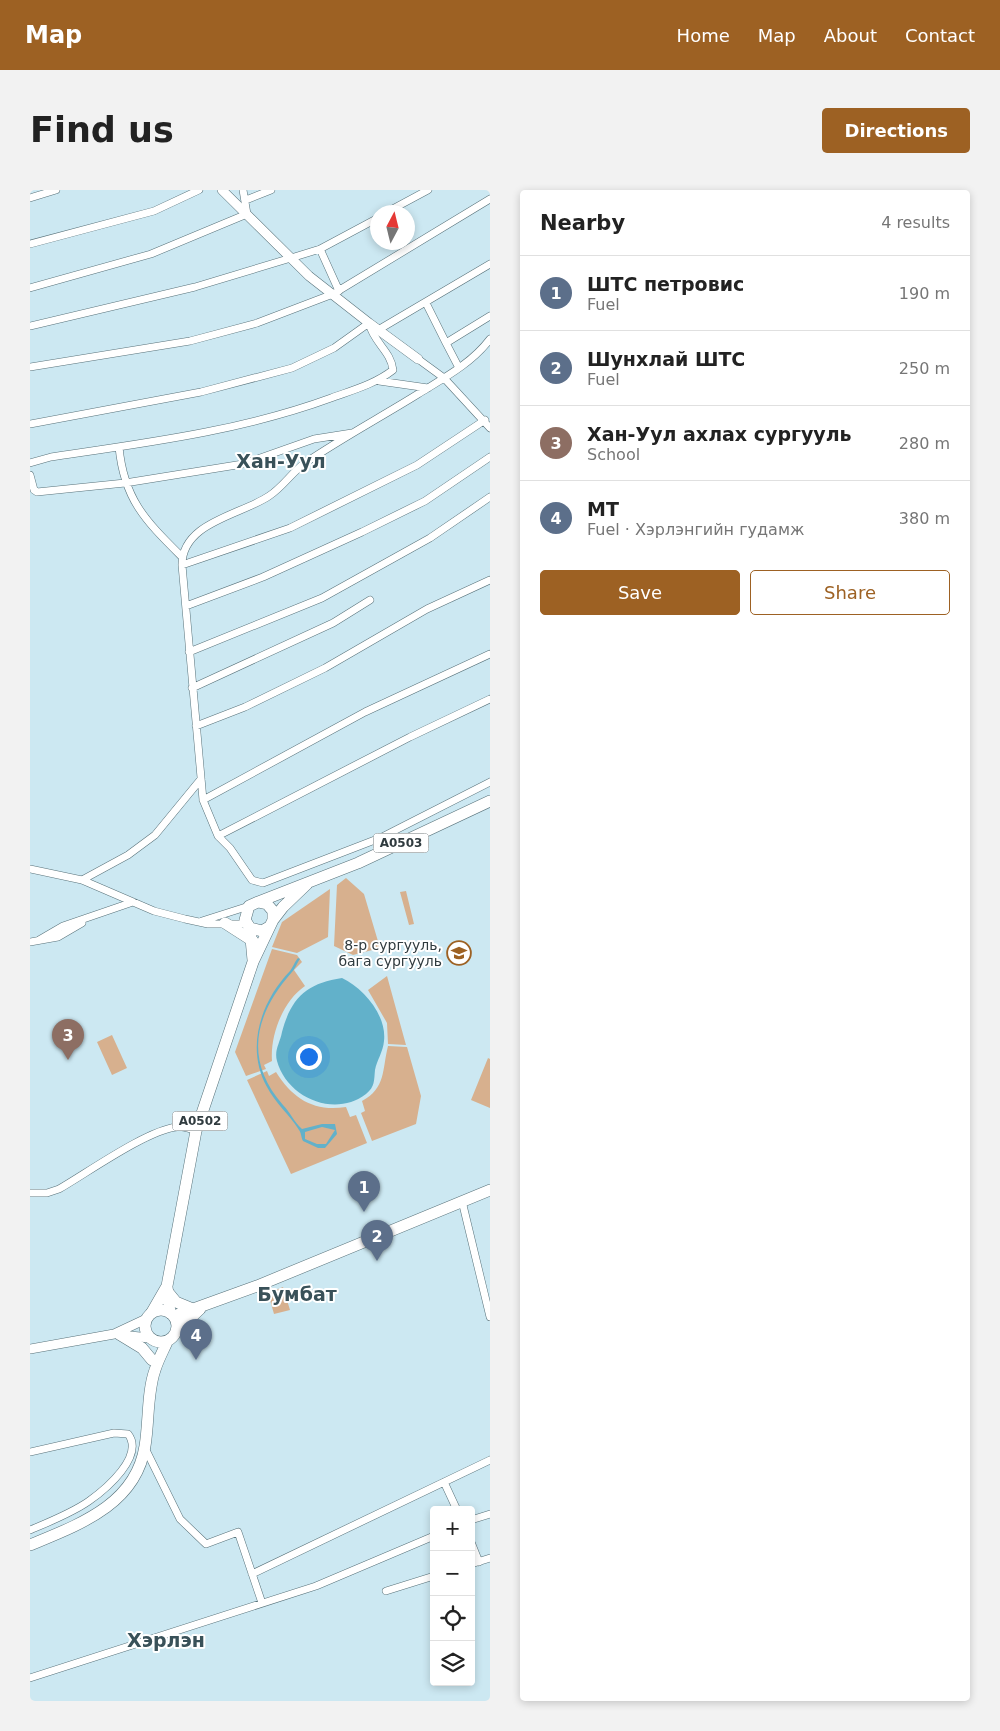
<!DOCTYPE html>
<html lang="en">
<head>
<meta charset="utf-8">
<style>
	:root { --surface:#fff; --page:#f2f2f2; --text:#222; --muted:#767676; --line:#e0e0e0; --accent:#9d6123 }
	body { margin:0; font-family:"DejaVu Sans",sans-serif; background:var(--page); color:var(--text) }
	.controls { position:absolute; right:15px; bottom:15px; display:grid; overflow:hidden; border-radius:5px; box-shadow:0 2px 8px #0003 }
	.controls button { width:45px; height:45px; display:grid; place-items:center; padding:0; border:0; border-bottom:1px solid var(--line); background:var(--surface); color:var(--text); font:25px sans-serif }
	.compass { position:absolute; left:340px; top:15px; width:45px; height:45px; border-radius:50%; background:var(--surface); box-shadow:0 2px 8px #0003; rotate:7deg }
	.you { position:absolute; left:278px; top:866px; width:18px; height:18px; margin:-12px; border:4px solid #fff; border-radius:50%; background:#1a73e8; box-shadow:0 0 0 8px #1a73e833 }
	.badge { display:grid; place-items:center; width:32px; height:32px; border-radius:50%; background:var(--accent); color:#fff; font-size:16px; font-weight:700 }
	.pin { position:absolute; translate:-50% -41px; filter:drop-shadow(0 1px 2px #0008) }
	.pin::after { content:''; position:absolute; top:26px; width:18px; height:15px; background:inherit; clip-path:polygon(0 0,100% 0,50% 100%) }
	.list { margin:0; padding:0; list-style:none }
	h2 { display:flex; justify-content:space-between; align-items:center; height:65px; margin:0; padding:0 20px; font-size:21px }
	h2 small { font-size:16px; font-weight:400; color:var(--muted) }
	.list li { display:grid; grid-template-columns:32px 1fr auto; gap:15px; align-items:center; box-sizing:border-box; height:75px; padding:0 20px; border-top:1px solid var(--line) }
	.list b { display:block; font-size:19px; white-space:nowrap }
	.list p { margin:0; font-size:16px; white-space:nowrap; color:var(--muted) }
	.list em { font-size:16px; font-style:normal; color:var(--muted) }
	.actions { display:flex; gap:10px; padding:15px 20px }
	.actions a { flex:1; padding:11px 0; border:1px solid var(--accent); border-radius:5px; text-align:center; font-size:18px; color:var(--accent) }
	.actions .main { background:var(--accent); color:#fff }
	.icon { flex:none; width:28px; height:28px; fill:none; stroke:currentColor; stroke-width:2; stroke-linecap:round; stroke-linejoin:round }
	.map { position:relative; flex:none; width:460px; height:1511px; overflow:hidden; border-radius:5px }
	header { display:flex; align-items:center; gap:30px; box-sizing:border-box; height:70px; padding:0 25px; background:var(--accent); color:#fff }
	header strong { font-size:24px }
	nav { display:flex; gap:28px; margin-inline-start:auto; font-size:18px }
	.intro { display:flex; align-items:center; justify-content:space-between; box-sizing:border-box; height:120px; padding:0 30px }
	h1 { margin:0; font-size:35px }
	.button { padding:12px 22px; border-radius:5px; background:var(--accent); color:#fff; font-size:18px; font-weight:700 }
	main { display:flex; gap:30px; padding:0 30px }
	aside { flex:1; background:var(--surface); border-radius:5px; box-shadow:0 2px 8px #0003 }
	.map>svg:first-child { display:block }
</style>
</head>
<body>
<header>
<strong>Map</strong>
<nav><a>Home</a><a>Map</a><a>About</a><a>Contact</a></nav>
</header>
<div class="intro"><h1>Find us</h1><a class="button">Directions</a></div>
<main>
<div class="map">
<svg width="460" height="1511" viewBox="0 0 460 1511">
	<rect width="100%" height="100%" fill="#cce8f2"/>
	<path fill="#d7b08e" d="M316 688 334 704 350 758 323 765 304 756 307 695Z
		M300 699 298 747 267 763 242 757 252 732Z
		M376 701 384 734 379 735 370 702Z
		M242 759 267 765 272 772 264 780 275 796C253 811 240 845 242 871L234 875 236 879 216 886 205 862Z
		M357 786 376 855 358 854 357 833 338 800Z
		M82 845 97 878 82 885 67 852Z
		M358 856 377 857 391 906 386 934 342 951 331 923 335 921 332 911C356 898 352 880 358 856Z
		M458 868 460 869V918L441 910Z
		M237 881 239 886 246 882C263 909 284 922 316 917L320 927 326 925 337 953 261 984 217 890Z
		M253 1097 260 1120 244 1124 238 1103Z"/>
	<path fill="#62b1ca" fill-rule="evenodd" d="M268 768 270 769C267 773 265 779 262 782 225 824 213 869 253 915 260 922 264 932 272 939L292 934H305L307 944 295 958H288L273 951C271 947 271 942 269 940 260 925 245 913 237 897 215 858 231 811 260 781 263 777 264 773 268 768ZM292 937 305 940 296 954H287L275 949V942Z
		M312 788C333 798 357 825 354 851 353 862 347 870 345 880 344 890 345 897 336 904 305 928 257 908 247 871 244 860 250 853 252 842 261 808 277 793 312 788Z"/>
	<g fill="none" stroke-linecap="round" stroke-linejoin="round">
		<g stroke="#58727a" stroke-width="8">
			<path id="minor" d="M0 8 26 0
				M216 10 241 0
				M357 22 398 0
				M0 54 124 21 169 0
				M290 59 309 101
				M0 98 121 64 217 24 213 0
				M396 113 416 153 460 126
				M0 136 165 97 261 68 290 59 348 28
				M348 140 460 74
				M460 149C442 173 414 188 388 204 351 227 312 248 275 273 262 282 253 297 239 306 211 325 152 332 152 375L173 610 188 646 200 658 222 690 233 693 350 648 460 592
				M416 153 429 178
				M388 169 414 188 460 238
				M0 177 160 151 227 133 303 104 460 9
				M349 191 398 198
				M0 234 171 202 262 178 304 158 339 133C343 152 361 161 363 180 345 194 323 200 301 208 211 241 115 253 21 267L0 273
				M89 257C94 310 116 331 152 367
				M0 285 4 300 7 302 95 293 213 274 284 249 322 243
				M152 375 260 338 387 275 455 230
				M156 416 233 387 332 342 395 311 460 267
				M159 462 292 408 400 348 460 307
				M162 498 303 433 340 410
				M166 536 215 517 295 478 397 419 460 390
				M173 610 335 522 460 464
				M188 646 380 547 460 509
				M0 679 52 690 124 721 155 729 178 734H217
				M52 690 98 665 125 645 171 589
				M172 731 219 716
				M9 750 33 736 103 712
				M0 752 28 747 52 733
				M0 1003H17L29 999C57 983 117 940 147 937 154 936 160 939 166 941
				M432 1011 460 1127
				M115 1258 150 1329 176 1354 208 1342 232 1413
				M0 1262 84 1243 98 1244C115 1266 76 1299 59 1311 42 1323 19 1332 0 1340
				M414 1292 427 1320
				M441 1330 460 1324
				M441 1352 449 1372
				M441 1374 460 1368
				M222 1384 460 1270
				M356 1401 404 1386
				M0 1488 286 1396 404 1346"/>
		</g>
		<g stroke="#58727a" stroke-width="10">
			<path id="tertiary" d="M192 0 279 86 339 133 388 169
				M91 1145 119 1148
				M0 1159 84 1144 116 1129"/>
		</g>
		<g stroke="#58727a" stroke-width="12">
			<path id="primary" d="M228 712 328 673 460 611
				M243 730 253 717 277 694
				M195 733 223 751
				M220 738 223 770
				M137 1097 140 1123
				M122 1122 137 1096 166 941 223 772 243 730V721L237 714 228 712 219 716 215 730 220 738 232 741 239 737"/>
		</g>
		<g stroke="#58727a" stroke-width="12">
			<path id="trunk" d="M137 1101 146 1112 163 1119
				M115 1136a16 16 0 1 1 32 0a16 16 0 1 1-32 0Z
				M144 1126 227 1096 460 1000
				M147 1141 170 1119
				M89 1144 112 1158 122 1170
				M0 1355C48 1335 106 1315 115 1256 119 1233 117 1202 125 1180 128 1170 133 1161 137 1152"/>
		</g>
		<use href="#minor" stroke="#fff" stroke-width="7"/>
		<use href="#tertiary" stroke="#fff" stroke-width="9"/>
		<use href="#primary" stroke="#fff" stroke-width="11"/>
		<use href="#trunk" stroke="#fff" stroke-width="11"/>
	</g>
	<defs>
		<g id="school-ring" transform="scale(1.25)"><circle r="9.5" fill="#fff" stroke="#9d6123" stroke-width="1.5"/><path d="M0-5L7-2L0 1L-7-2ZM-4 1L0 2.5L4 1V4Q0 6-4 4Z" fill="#9d6123"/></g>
	</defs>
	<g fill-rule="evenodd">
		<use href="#school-ring" x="429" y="763"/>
	</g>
	<g text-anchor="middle" stroke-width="4" stroke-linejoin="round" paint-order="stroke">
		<g fill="#fff" stroke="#6e7679" stroke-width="1">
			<rect x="343.5" y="643.5" width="55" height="19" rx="4"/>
			<rect x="142.5" y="921.5" width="55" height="19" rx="4"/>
		</g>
		<g font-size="12" font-weight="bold" fill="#303b3f">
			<text x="371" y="657">A0503</text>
			<text x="170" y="935">A0502</text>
		</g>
		<g font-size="14" fill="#303b3f" stroke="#fff" text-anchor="end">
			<text x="412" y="760">8-р сургууль,<tspan x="412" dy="16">бага сургууль</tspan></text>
		</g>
		<g font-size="19" font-weight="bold" fill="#395159" stroke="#fff">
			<text x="251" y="278">Хан-Уул</text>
			<text x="267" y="1111">Бумбат</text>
			<text x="136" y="1457">Хэрлэн</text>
		</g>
	</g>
</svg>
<div class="controls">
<button>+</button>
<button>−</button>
<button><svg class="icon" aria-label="locate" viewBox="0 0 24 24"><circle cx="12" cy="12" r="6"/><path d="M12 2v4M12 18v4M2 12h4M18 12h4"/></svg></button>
<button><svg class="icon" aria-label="layers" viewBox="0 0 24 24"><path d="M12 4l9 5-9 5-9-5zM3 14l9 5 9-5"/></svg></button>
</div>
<svg class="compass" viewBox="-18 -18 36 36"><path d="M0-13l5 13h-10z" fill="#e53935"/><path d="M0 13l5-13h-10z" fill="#767676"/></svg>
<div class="you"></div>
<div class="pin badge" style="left:334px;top:1022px;background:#5c6f8a">1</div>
<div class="pin badge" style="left:347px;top:1071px;background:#5c6f8a">2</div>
<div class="pin badge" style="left:38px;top:870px;background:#8d6e63">3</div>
<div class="pin badge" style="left:166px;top:1170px;background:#5c6f8a">4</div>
</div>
<aside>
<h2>Nearby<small>4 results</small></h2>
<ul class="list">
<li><span class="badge" style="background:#5c6f8a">1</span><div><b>ШТС петровис</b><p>Fuel</p></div><em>190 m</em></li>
<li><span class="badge" style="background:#5c6f8a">2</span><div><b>Шунхлай ШТС</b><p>Fuel</p></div><em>250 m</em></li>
<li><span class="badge" style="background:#8d6e63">3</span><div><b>Хан-Уул ахлах сургууль</b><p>School</p></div><em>280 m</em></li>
<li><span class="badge" style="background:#5c6f8a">4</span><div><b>MT</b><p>Fuel · Хэрлэнгийн гудамж</p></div><em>380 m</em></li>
</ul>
<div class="actions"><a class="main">Save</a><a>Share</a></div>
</aside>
</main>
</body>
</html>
